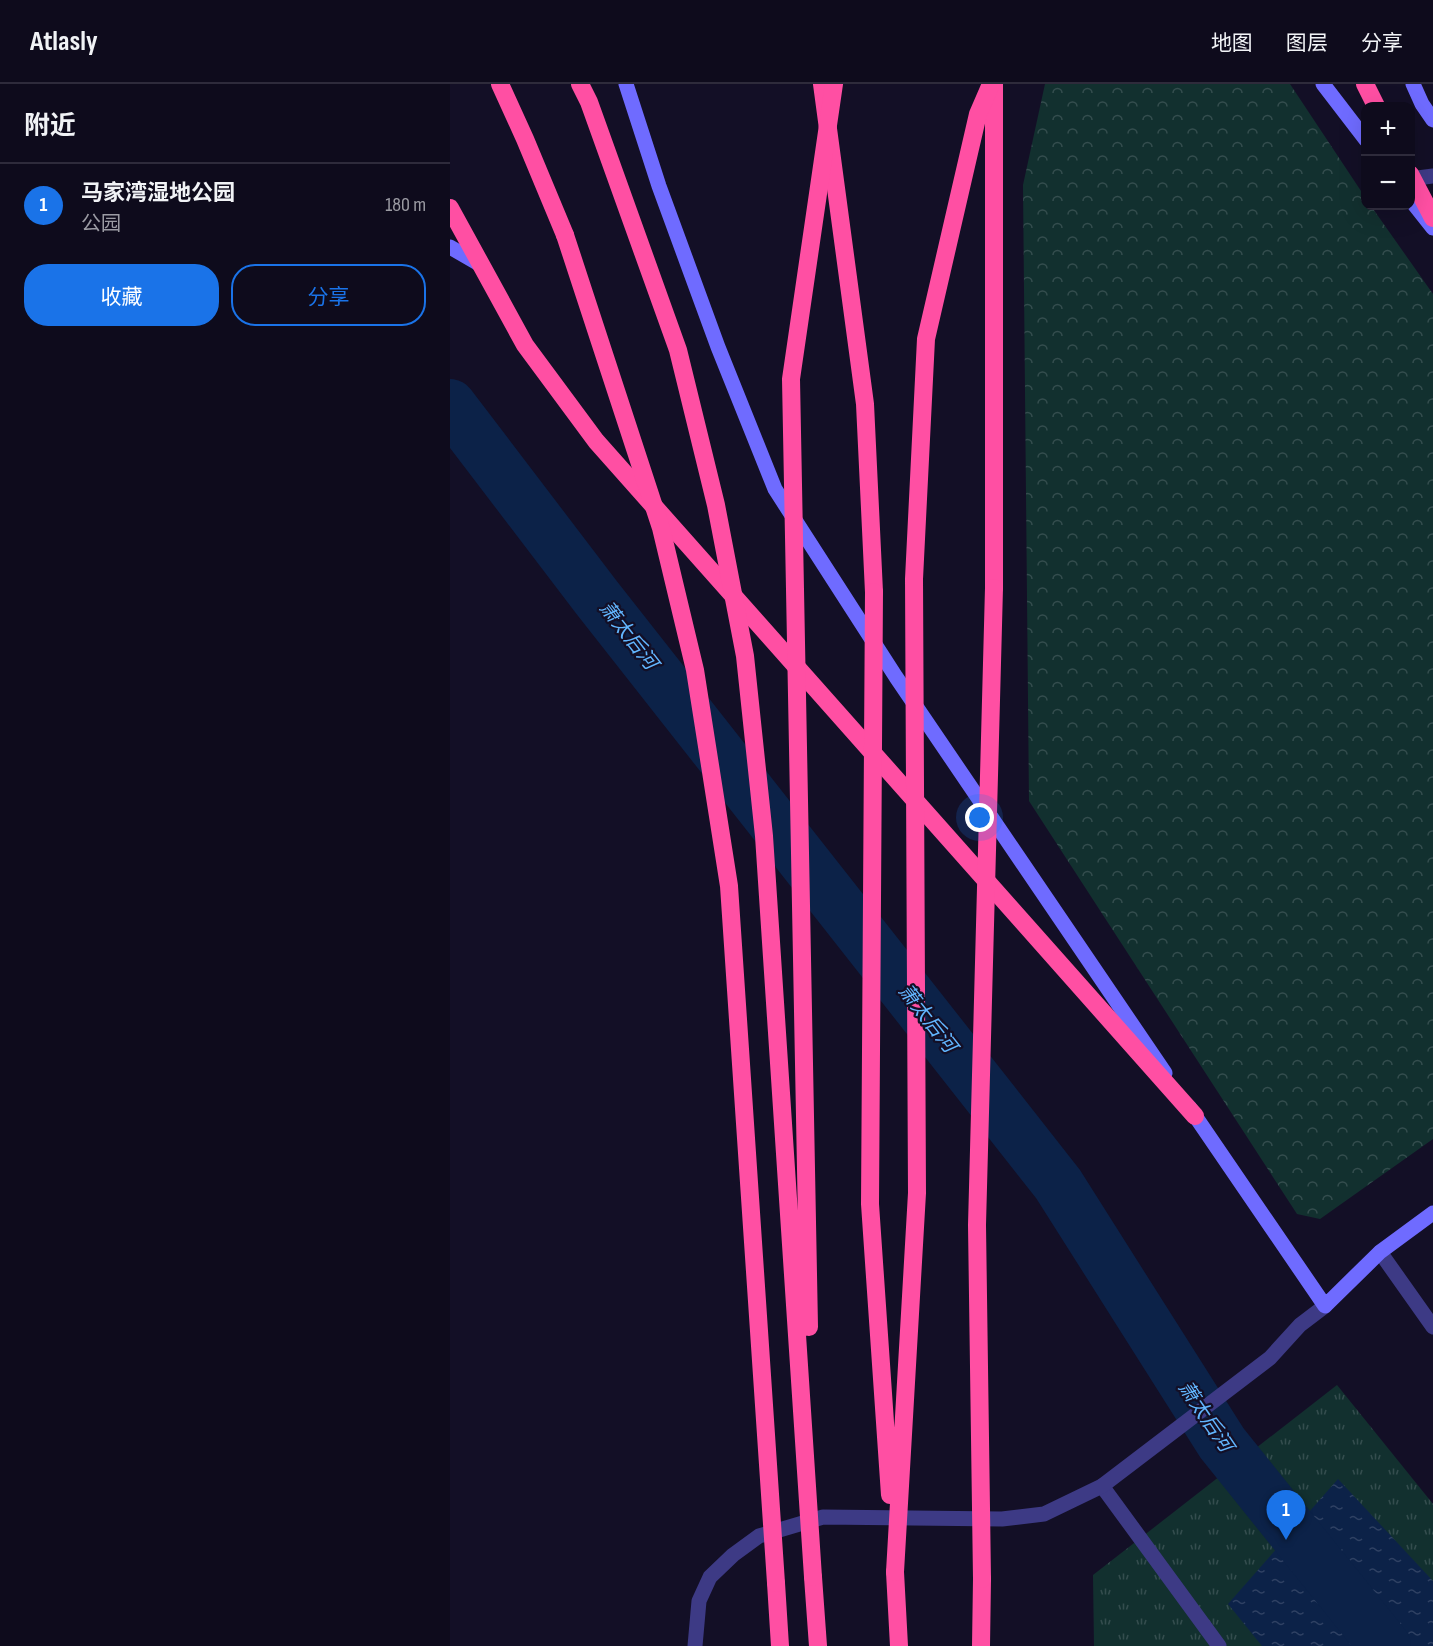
<!DOCTYPE html>
<html lang="zh">
<head>
<meta charset="utf-8">
<style>
	:root { --surface:#0e0b1c; --page:#171425; --text:#f1f3f6; --muted:#9b9ba3; --line:#2e2b3b; --accent:#1a73e8 }
	body { margin:0; font-family:"Sofia Sans Condensed","Noto Sans SC",sans-serif; background:var(--page); color:var(--text) }
	.controls { position:absolute; right:18px; top:18px; display:grid; overflow:hidden; border-radius:12px; box-shadow:0 6px 24px #0002 }
	.controls button { width:54px; height:54px; display:grid; place-items:center; padding:0; border:0; border-bottom:2px solid var(--line); background:var(--surface); color:var(--text); font:30px sans-serif }
	.you { position:absolute; left:530px; top:734px; width:21px; height:21px; margin:-15px; border:4px solid #fff; border-radius:50%; background:#1a73e8; box-shadow:0 0 0 9px #1a73e833 }
	.badge { display:grid; place-items:center; width:39px; height:39px; border-radius:50%; background:var(--accent); color:#fff; font-size:20px; font-weight:700 }
	.pin { position:absolute; translate:-50% -50px; filter:drop-shadow(0 2px 3px #0008) }
	.pin::after { content:''; position:absolute; top:32px; width:21px; height:18px; background:inherit; clip-path:polygon(0 0,100% 0,50% 100%) }
	.list { margin:0; padding:0; list-style:none }
	h2 { display:flex; justify-content:space-between; align-items:center; height:78px; margin:0; padding:0 24px; font-size:26px }
	h2 small { font-size:20px; font-weight:400; color:var(--muted) }
	.list li { display:grid; grid-template-columns:39px 1fr auto; gap:18px; align-items:center; box-sizing:border-box; height:84px; padding:0 24px; border-top:2px solid var(--line) }
	.list b { display:block; font-size:22px; white-space:nowrap }
	.list p { margin:0; font-size:20px; white-space:nowrap; color:var(--muted) }
	.list em { font-size:20px; font-style:normal; color:var(--muted) }
	.actions { display:flex; gap:12px; padding:18px 24px }
	.actions a { flex:1; padding:14px 0; border:2px solid var(--accent); border-radius:24px; text-align:center; font-size:21px; color:var(--accent) }
	.actions .main { background:var(--accent); color:#fff }
	.map { position:relative; flex:none; width:983px; height:1562px; overflow:hidden }
	header { display:flex; align-items:center; gap:36px; box-sizing:border-box; height:84px; padding:0 30px; background:var(--surface); border-bottom:2px solid var(--line) }
	header strong { font-size:28px }
	nav { display:flex; gap:33px; margin-inline-start:auto; font-size:21px }
	main { display:flex }
	aside { flex:1; background:var(--surface) }
	.map>svg:first-child { display:block }
</style>
</head>
<body>
<header>
<strong>Atlasly</strong>
<nav><a>地图</a><a>图层</a><a>分享</a></nav>
</header>
<main>
<aside>
<h2>附近<small></small></h2>
<ul class="list">
<li><span class="badge">1</span><div><b>马家湾湿地公园</b><p>公园</p></div><em>180 m</em></li>
</ul>
<div class="actions"><a class="main">收藏</a><a>分享</a></div>
</aside>
<div class="map">
<svg width="983" height="1562" viewBox="0 0 983 1562">
	<defs>
		<pattern id="forest-crowns" width="20" height="18" patternUnits="userSpaceOnUse" patternTransform="scale(1.5)"><rect width="20" height="18" fill="#12302f"/><path d="M2 6a3 3 0 1 1 6 0M12 15a3 3 0 1 1 6 0" fill="none" stroke="#344d4e"/></pattern>
		<pattern id="park-tufts" width="24" height="20" patternUnits="userSpaceOnUse" patternTransform="scale(1.5)"><rect width="24" height="20" fill="#12302f"/><path d="M3 7l-1-3M5 7V3M7 7l1-3M15 17l-1-3M17 17v-4M19 17l1-3" fill="none" stroke="#344d4e"/></pattern>
		<pattern id="water-ripples" width="26" height="14" patternUnits="userSpaceOnUse" patternTransform="scale(1.5)"><rect width="26" height="14" fill="#0c2248"/><path d="M2 4q2-2 4 0t4 0M15 11q2-2 4 0t4 0" fill="none" stroke="#2f4163"/></pattern>
	</defs>
	<rect width="100%" height="100%" fill="#130f26"/>
	<path fill="url(#forest-crowns)" d="M595 0H840L915 113 916 122H921L983 210V1055L870 1135 847 1130 579 717 573 101Z"/>
	<path fill="url(#park-tufts)" d="M887 1301 983 1420V1562H644L643 1491Z"/>
	<path fill="url(#water-ripples)" d="M888 1395 983 1497V1562H812L778 1520Z"/>
	<g fill="none" stroke-linecap="round" stroke-linejoin="round">
		<path stroke="#0c2248" stroke-width="52" d="M0 321 147 514 608 1100 772 1359 935 1562"/>
		<path stroke="#3d3a85" stroke-width="15" d="M930 1168 983 1243
			M652 1402 769 1562"/>
		<path stroke="#3d3a85" stroke-width="15" d="M960 95 983 92
			M245 1562 249 1517 260 1493 283 1471 309 1452 373 1433 552 1435 594 1430 652 1402 820 1274 850 1241 875 1222"/>
		<path stroke="#6f6bff" stroke-width="15" d="M176 0 209 102 268 263 325 405 446 593 715 989
			M873 0 916 56
			M963 0 972 20 983 36
			M960 115 983 144
			M0 163 31 181
			M739 1023 875 1222 930 1168 983 1129"/>
		<path stroke="#ff4fa3" stroke-width="18" d="M50 0 75 55 115 151
			M372 0 415 320 424 508
			M544 0V504
			M915 0 926 22
			M960 90 983 134
			M0 124 75 261 146 357 745 1032
			M445 1488 449 1562
			M363 1493 368 1562
			M326 1499 330 1562
			M531 1562 532 1495"/>
		<path stroke="#ff4fa3" stroke-width="18" d="M130 0 139 18 228 266 266 421 295 572 314 752 363 1493
			M115 151 211 444 245 586 279 802 326 1499
			M424 508 420 1120 440 1411
			M359 1243 341 295 384 0
			M445 1488 467 1109 464 495 476 255 528 30 541 0
			M532 1495 527 1141 544 504"/>
	</g>
	<g text-anchor="middle" stroke-width="4.5" stroke-linejoin="round" paint-order="stroke">
		<g font-size="20" font-style="italic" fill="#62b6ff" stroke="#130f26">
			<text transform="translate(179 551) rotate(52)" y="7">萧太后河</text>
			<text transform="translate(478 934) rotate(52)" y="7">萧太后河</text>
			<text transform="translate(756 1332) rotate(56)" y="7">萧太后河</text>
		</g>
	</g>
</svg>
<div class="controls">
<button>+</button>
<button>−</button>
</div>
<div class="you"></div>
<div class="pin badge" style="left:836px;top:1456px">1</div>
</div>
</main>
</body>
</html>
